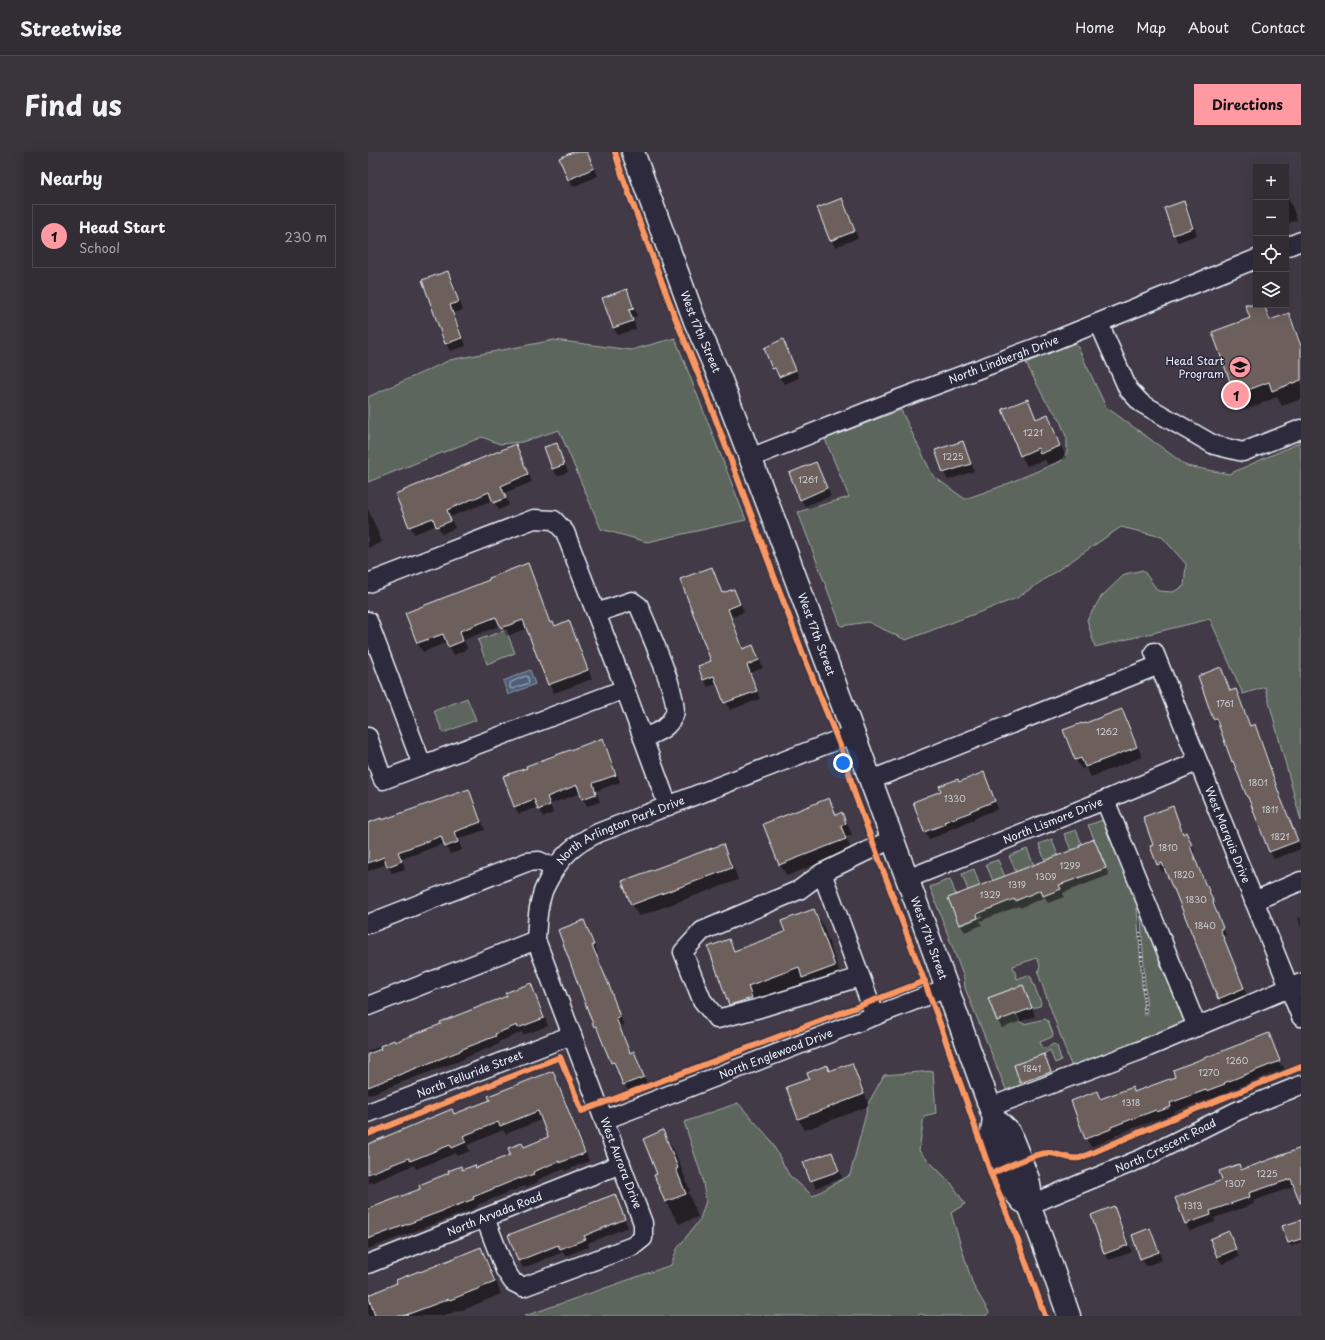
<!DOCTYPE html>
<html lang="en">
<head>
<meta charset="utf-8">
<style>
	:root { --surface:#322c34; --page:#3a343c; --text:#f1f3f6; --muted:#a8a7ac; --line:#4d484f; --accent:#ff9aa2 }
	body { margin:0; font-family:"Playpen Sans",sans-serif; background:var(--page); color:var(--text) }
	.controls { position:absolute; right:12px; top:12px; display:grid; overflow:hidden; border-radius:0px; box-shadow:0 4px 16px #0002 }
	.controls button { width:36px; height:36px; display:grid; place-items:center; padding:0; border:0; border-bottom:1px solid var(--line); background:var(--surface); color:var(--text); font:20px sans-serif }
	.you { position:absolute; left:475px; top:611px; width:14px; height:14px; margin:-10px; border:3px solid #fff; border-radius:50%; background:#1a73e8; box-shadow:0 0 0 6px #1a73e833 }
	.badge { display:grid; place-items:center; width:26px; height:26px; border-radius:50%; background:var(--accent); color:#111; font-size:13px; font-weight:700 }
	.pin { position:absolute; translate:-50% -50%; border:2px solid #fff; box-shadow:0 1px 4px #0006 }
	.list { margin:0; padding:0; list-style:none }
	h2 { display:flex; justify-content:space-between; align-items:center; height:52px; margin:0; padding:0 16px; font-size:17px }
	h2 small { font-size:13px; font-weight:400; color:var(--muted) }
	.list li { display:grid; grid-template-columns:26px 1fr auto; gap:12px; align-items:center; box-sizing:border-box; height:64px; margin:0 8px 8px; padding:0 8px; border:1px solid var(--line); border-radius:0px }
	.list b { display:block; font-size:15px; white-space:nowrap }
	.list p { margin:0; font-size:13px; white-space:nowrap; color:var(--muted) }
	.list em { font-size:13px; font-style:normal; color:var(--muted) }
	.icon { flex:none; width:22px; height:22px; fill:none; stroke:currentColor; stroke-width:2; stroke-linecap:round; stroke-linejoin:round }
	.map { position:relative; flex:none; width:933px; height:1164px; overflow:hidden; border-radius:0px }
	header { display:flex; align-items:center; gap:24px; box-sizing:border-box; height:56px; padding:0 20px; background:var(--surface); border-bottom:1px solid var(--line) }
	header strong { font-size:19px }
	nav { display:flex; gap:22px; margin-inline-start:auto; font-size:14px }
	.intro { display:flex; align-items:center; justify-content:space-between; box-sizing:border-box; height:96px; padding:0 24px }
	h1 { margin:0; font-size:28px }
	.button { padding:10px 18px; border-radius:0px; background:var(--accent); color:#111; font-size:14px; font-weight:700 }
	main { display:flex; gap:24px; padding:0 24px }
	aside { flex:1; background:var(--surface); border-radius:0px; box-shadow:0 4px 16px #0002 }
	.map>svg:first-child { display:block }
</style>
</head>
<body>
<header>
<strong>Streetwise</strong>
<nav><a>Home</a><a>Map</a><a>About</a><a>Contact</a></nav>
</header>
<div class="intro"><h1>Find us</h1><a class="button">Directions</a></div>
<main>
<aside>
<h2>Nearby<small></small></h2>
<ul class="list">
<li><span class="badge">1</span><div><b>Head Start</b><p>School</p></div><em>230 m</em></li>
</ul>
</aside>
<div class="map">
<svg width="933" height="1164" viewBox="0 0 933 1164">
	<rect width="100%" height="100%" fill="#423a46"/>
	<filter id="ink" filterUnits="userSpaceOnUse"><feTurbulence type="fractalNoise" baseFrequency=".025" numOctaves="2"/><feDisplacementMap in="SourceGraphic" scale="8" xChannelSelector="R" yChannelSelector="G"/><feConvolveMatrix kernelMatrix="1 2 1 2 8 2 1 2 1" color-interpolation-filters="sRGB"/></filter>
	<g filter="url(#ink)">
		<path fill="#5b665b" stroke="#a2acaa" d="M307 186 378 368 279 390 233 377 191 278 154 290 132 292 114 285 0 330V245L82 208 186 188 263 198Z
			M707 189 738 255 819 314 861 322 933 290V669L897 535 875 542 842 467 727 495 719 468 733 445 757 422 775 418 790 439 805 440 816 434 818 412 794 385 753 375 649 446 538 488 500 470 473 474 430 360 481 345 457 287 533 258 565 324 597 347 634 334 693 309 699 300V287L691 266 677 248 658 211Z
			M138 478 147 501 119 512 110 488Z
			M99 546 108 568 75 581 66 559Z
			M738 667 768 740 776 863H779L772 750 819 867 816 872 704 916 670 821 672 813 669 806 645 814 649 827 660 823 663 825 673 851 672 854 664 856 655 833 620 846 629 869 648 862 652 870 656 872 677 867 680 869 685 882 684 885 672 890 675 897 686 892 689 894 693 907 692 909 687 911 682 898 676 902 646 913 653 931 683 920 684 924 639 940 597 836 596 826 562 735 582 727 588 743 580 746 592 773 610 766 594 722 606 717 612 734 634 751 618 712 630 708 647 749 662 742 652 718 648 720 641 704 659 697 666 713 664 714 675 743 693 737 682 707 677 709 671 692 684 687 690 704 705 698H703L696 682 708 678 714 692 711 694 723 722 738 715 720 673Z
			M565 919 568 961 556 964 551 999 584 1032 597 1052 583 1061 605 1133 621 1160 618 1164H560L552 1162 550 1164H157L303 1113 309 1097 332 1067 338 1049 334 1025 316 970 370 951 402 987 421 1023 445 1044 482 1023 501 950 516 923Z"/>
		<path fill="#505f7a" stroke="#8d99ac" d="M162 518 167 532 140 543 135 529Z"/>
		<path fill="#0007" d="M207 0H219L230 24 205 35 201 27Z
			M918 44 923 52 929 68 918 72Z
			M474 47 478 54 490 86 467 95 463 88Z
			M815 50 820 57 829 83 810 90 806 82Z
			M888 55V65L885 56Z
			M80 120 84 127 95 158 86 161 98 194 82 199 78 192 56 128Z
			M259 138 263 145 269 164 265 166 268 177 250 183 245 176Z
			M888 152V153H896L904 169 920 162 929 178 933 188V247L914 254 909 245 877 258 868 243 883 167 879 155Z
			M415 189 431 226 416 232 405 216Z
			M659 248 669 268 680 264 686 275 698 306 680 313 677 308 659 314 653 303Z
			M595 290 599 298 606 319 580 328 576 321 569 299Z
			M188 292 192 299 200 320 189 324 185 317 177 296Z
			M147 293 164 330 136 341 141 353 131 358 125 348 82 365 87 376 74 382 69 373 46 382 28 342Z
			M448 311 463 344 437 354 433 347Z
			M0 357 14 390 0 396Z
			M159 412 164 421 183 472 187 475 200 470 205 478 224 527 186 541 181 532 160 476 139 484 133 473 96 488 99 497 86 503 79 490 55 500 50 492 80 481 123 429Z
			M343 416 354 442 366 438 370 445 376 460 364 465 376 497 385 494 395 516 382 521 392 547 362 558 350 531 340 535 336 528 344 510Z
			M852 516 863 540 868 538 872 546 883 575 887 573 891 581 916 653 933 695V697L906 707 902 700 869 617 865 609 852 574H850L846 567 831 525Z
			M754 558 759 568 774 605 723 625 718 616 714 617 708 608 697 579 715 574Z
			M235 588 239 595 252 630 228 639 232 650 219 654 213 641 182 652 185 661 175 665 170 655 151 662 146 654Z
			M615 622 620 629 630 657 606 666V668L580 678V680L561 687 557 679 574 640 591 631Z
			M101 638 105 646 117 678 90 687 94 698 82 702 77 691 34 707 37 717 24 721 19 712 0 719V672L14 669Z
			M461 647 469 663 473 661 480 673 484 683 478 685 483 698 419 724 412 713Z
			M804 655 808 662 816 682 818 681 822 689 827 701 826 702 839 735 843 742 849 758 848 759 858 783 855 785 879 844 855 854 851 846 799 718 794 720 783 695 786 694Z
			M726 688 741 723 695 741 696 745 680 751 677 745 652 756 651 754 612 769 614 773 597 780 593 774 615 765 614 763 592 772Z
			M354 693 361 704 370 728 271 764 264 753 255 729Z
			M446 758 455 773 475 830 444 841 438 831 388 849 371 868 362 853 361 788 367 799 419 781Z
			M933 765V776L930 766Z
			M216 769 221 778 230 802H228L245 843 256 874 252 875 263 902 265 901 270 909 280 934 261 942 250 918 249 919 244 910 233 882 231 883 226 874Z
			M162 833 167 840 180 874 155 883 154 880 130 890 131 892 96 906V907L0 943V899L26 889 27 891 140 845Z
			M655 834 659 841 667 864 634 876 630 869 622 846Z
			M901 882 905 890H903L913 914 915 913 916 917 860 939 861 941 844 947 843 946 806 960 807 964 795 968 793 966 747 983V985L723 995 718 986 729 940 733 947 764 936 767 940 808 926Z
			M676 904 686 928 658 938 653 931 647 914Z
			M483 912 490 923 501 954 437 978 430 966 442 927 459 915 462 920Z
			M185 921 190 929 221 1009 197 1019 196 1017 169 1028 170 1030 158 1035 157 1034 109 1053 110 1055 0 1097V1055L4 1054 5 1056 54 1038 93 1016 94 1019 109 1017 144 1003 156 996 182 986 175 967 138 982 135 978 99 993 102 999 89 1004 88 1001 48 1017 46 1013 6 1030 0 1031V994L84 958 87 963 123 948Z
			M295 980 308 1002 322 1039 320 1040 330 1065 311 1072 298 1050 288 1023 290 1022Z
			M933 997V1039L927 1034 885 1049 886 1052 846 1066 847 1070 822 1079 818 1072 808 1046 855 1029 870 1013 874 1018Z
			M463 1001 468 1008 474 1026 448 1036 437 1011Z
			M246 1043 260 1075 220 1091 221 1095 197 1104 195 1100 155 1116 141 1084Z
			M746 1056 750 1063 764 1100 741 1108 737 1101Z
			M933 1069V1085H932L933 1090 923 1094 921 1090Z
			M781 1077 786 1085 794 1108 778 1114 773 1106Z
			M860 1080 871 1105 854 1112 850 1105Z
			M112 1096 120 1108 133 1142 90 1160 89 1159 74 1164H0V1144Z"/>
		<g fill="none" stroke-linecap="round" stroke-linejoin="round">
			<path stroke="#abb7c6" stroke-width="1" d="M158 524 160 525 161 531 144 537 142 536V531Z"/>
		</g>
		<path fill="#6d605c" stroke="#e8f1f8" d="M205 0H219L226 16 200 28 191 6Z
			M474 46 487 79 462 89 449 56Z
			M816 49 825 76 805 83 796 56Z
			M80 119 91 150 82 153 94 186 77 192 54 128Z
			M259 137 266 157 261 158 265 169 245 176 234 146Z
			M877 153H896L902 168 921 161 933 194V228L904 239 901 230 867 243 844 180 882 166Z
			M415 187 428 218 411 225 407 216 404 217 396 196Z
			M660 247 668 267 680 262 692 294 672 302 670 296 652 304 634 257Z
			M595 289 603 312 575 321 567 298Z
			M189 291 196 313 184 317 176 295Z
			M148 292 160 322 133 334 138 346 125 351 121 340 79 358 83 369 68 375 65 366 41 375 27 342Z
			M448 310 459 336 432 348 421 321Z
			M160 411 182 471 185 470 187 474 201 468 220 518 180 533 155 468 133 476 128 465 92 479 95 489 80 495 75 482 49 491 37 461 121 428V426Z
			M344 415 354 441 366 437 372 452 360 457 375 497 385 493 391 508 379 513 389 539 356 551 346 524 335 528 330 514 343 509 312 427Z
			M853 515 862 539 868 537 882 574 887 572 912 644 930 689 901 700 880 645H879L865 609 864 610 848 566 845 567 830 524Z
			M754 557 769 595 717 615 713 606 707 608 695 578 714 571 715 572Z
			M235 586 248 623 225 631 228 642 214 647 209 633 179 645 182 653 170 658 166 647 146 655 135 624 159 616 158 614Z
			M616 620 627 649 602 659 603 660 576 670 577 672 556 680 545 650 573 639 571 634 590 627 591 630Z
			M101 637 113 670 86 680 90 690 77 695 73 684 30 700 34 709 19 715 16 705 0 711V671L13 666 14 668Z
			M461 646 468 663 474 660 478 671 473 674 478 687 411 713 395 672Z
			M805 654 815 682 818 680 824 693 822 694 838 734H839L846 751H845L855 776 852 777 876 836 850 847 806 737H805L794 711 789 713 782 694 785 693 775 665Z
			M726 687 738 716 691 733 693 737 675 744 673 738 647 749 646 747 609 762 610 766 591 773 580 746 712 695 711 693Z
			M355 692 364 716 263 753 254 729Z
			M446 757 467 814 434 826 431 815 380 834 384 846 361 853 340 795 361 787 366 799 417 780 413 769Z
			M216 768 226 793H224L241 833 252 865 248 866 262 901 266 899 276 925 255 933 246 910 243 911 228 874 226 875 190 778Z
			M163 831 176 866 150 876 149 873 127 882 128 884 92 898V899L0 935V902L13 897 12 894 26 888 27 890 73 872 72 870 139 844 137 841Z
			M655 833 664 856 629 869 620 846Z
			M901 881 912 909 856 931 857 932 838 939V938L802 951 803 955 789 960 788 958 743 975V977L717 987 703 949 729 939 732 947 765 935 766 940 807 925 805 918Z
			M676 902 683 920 652 931 646 913Z
			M484 911 496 942 430 967 418 935 441 927 439 921 459 913 461 919Z
			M185 919 217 1001 191 1011V1009L165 1020 166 1022 152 1027V1026L105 1045 106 1047 0 1087V1057L52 1037 51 1033 81 1021 80 1019 93 1014 94 1018 107 1013 108 1016 142 1003 140 996 154 991 156 995 180 985 170 959 132 974 130 970 95 984 98 990 84 996 82 993 42 1009 41 1006 0 1022V992L84 957 86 962 122 948 120 944Z
			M295 978 310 1016 308 1017 318 1042 297 1050 286 1023 289 1022 275 987Z
			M933 996V1051H932L923 1027 881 1041 882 1045 842 1059 843 1063 817 1072 807 1046 854 1028 851 1019 871 1012 873 1018Z
			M464 1000 471 1019 442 1029 435 1010Z
			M247 1042 257 1067 216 1084 218 1087 192 1097 190 1093 150 1109 140 1083Z
			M746 1054 760 1093 736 1102 723 1063Z
			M933 1068V1087L920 1091 914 1074Z
			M782 1076 791 1100 772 1107 764 1083Z
			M861 1079 868 1097 849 1105 842 1087Z
			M113 1095 127 1130 82 1148 81 1147 35 1164H7L0 1143 29 1131 28 1128 51 1119 52 1120Z"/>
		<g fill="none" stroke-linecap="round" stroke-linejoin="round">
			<g stroke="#e8f1f8" stroke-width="21">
				<g id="minor">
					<path d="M918 95 933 89"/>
					<path d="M731 171 760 237 773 251 846 293 875 300 933 277"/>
					<path id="s1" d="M382 306 528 248 675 193 888 107"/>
					<path d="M0 431 166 367 186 368 197 380 257 537 15 628 0 585"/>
					<path d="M228 461 264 449 271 454C278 472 313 548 306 563 299 578 289 580 275 586"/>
					<path d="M0 469 54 613"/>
					<path id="s2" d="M786 500 933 865"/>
					<path d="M257 537 300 654"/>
					<path d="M503 628 791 513"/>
					<path d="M737 648 829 875"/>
					<path d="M454 721 431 738 334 779 315 800 334 848 349 867 392 856 492 825"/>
					<path id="s3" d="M539 727 737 648 829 610"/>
					<path d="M886 749 933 729"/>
					<path d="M0 772 159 710 171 709 187 716"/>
					<path d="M0 854 168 788"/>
					<path d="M507 864 454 721 524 687"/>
					<path d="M622 955 771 899 933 831"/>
					<path id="s4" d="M0 961 204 883"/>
					<path id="s5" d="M236 968 579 836"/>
					<path id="s6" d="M661 1053 775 1006 869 959 933 933"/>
					<path id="s7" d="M117 1066 137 1118 145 1130 155 1135 265 1094 275 1086V1071L168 788C169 773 169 757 174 743 175 738 178 733 180 729 192 705 206 692 230 681L485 582"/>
					<path id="s8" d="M0 1112 253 1012"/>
				</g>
			</g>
			<g stroke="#e8f1f8" stroke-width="25">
				<g id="major">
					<path id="s9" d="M265 0 327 169 352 226 409 376 549 753 626 966 641 980 660 1027 662 1038 661 1053 680 1104 701 1164"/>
					<path d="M626 966 624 981 626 992 645 1038 654 1049 661 1053"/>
				</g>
			</g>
			<path stroke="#e8f1f8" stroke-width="2.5" stroke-dasharray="1 3" stroke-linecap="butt" d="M772 780 777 861"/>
			<use href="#minor" stroke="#2f2a3d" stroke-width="18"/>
			<use href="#major" stroke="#2f2a3d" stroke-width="22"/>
			<g stroke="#2f2a3d" stroke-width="8">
				<path id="cycleway" d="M247 0 254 23 305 160 339 244 435 502 477 606 486 640 570 866 623 1022 649 1086 677 1164
					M0 982 192 905 214 959 557 829
					M623 1022C637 1016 667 1000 682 1001 692 1002 701 1008 712 1006L793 971 933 915"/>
			</g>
			<use href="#cycleway" stroke="#f99763" stroke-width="6"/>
		</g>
	</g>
	<defs>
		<g id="school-disc" transform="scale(1.15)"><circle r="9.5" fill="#ff9aa2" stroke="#2f2a3d"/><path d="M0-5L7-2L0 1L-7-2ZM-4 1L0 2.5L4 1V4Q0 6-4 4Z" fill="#111"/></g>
	</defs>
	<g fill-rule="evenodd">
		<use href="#school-disc" x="872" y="215"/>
	</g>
	<g text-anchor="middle" stroke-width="3" stroke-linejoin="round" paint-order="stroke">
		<g font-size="9" fill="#c9cdd1">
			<text x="665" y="284">1221</text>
			<text x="585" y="308">1225</text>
			<text x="440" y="331">1261</text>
			<text x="857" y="555">1761</text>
			<text x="739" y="583">1262</text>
			<text x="890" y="634">1801</text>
			<text x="587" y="650">1330</text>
			<text x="902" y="661">1811</text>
			<text x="912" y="688">1821</text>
			<text x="800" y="699">1810</text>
			<text x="702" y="717">1299</text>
			<text x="816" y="726">1820</text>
			<text x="678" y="728">1309</text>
			<text x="649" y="736">1319</text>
			<text x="622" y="746">1329</text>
			<text x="828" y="751">1830</text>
			<text x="837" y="777">1840</text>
			<text x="869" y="912">1260</text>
			<text x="664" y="920">1841</text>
			<text x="841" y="924">1270</text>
			<text x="763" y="954">1318</text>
			<text x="899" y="1025">1225</text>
			<text x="867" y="1035">1307</text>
			<text x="825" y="1057">1313</text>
		</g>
		<g font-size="11" fill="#e8f1f8" stroke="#2f2a3d">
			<text dy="4" stroke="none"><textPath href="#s9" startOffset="192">West 17th Street</textPath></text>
			<text dy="4" stroke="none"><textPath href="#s1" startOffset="272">North Lindbergh Drive</textPath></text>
			<text dy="4" stroke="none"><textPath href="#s9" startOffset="516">West 17th Street</textPath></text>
			<text dy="4" stroke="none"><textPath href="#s3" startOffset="157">North Lismore Drive</textPath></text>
			<text dy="4" stroke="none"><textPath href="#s7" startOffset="682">North Arlington Park Drive</textPath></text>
			<text dy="4" stroke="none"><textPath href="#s2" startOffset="197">West Marquis Drive</textPath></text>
			<text dy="4" stroke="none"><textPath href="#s9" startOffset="840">West 17th Street</textPath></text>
			<text dy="4" stroke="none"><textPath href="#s5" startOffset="184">North Englewood Drive</textPath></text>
			<text dy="4" stroke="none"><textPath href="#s4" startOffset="109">North Telluride Street</textPath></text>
			<text dy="4" stroke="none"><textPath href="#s6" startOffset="149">North Crescent Road</textPath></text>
			<text transform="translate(253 1011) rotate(69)" y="4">West Aurora Drive</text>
			<text dy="4" stroke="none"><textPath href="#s8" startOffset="136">North Arvada Road</textPath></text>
		</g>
		<g font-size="11" fill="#e8f1f8" stroke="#2f2a3d" text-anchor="end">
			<text x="856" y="213">Head Start<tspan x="856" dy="13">Program</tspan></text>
		</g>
	</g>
</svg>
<div class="controls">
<button>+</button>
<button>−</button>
<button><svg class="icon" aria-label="locate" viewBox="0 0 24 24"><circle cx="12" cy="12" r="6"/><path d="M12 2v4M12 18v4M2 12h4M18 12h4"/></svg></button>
<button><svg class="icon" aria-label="layers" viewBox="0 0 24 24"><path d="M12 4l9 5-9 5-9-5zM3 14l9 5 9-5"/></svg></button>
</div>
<div class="you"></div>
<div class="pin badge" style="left:868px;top:243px">1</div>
</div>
</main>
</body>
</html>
